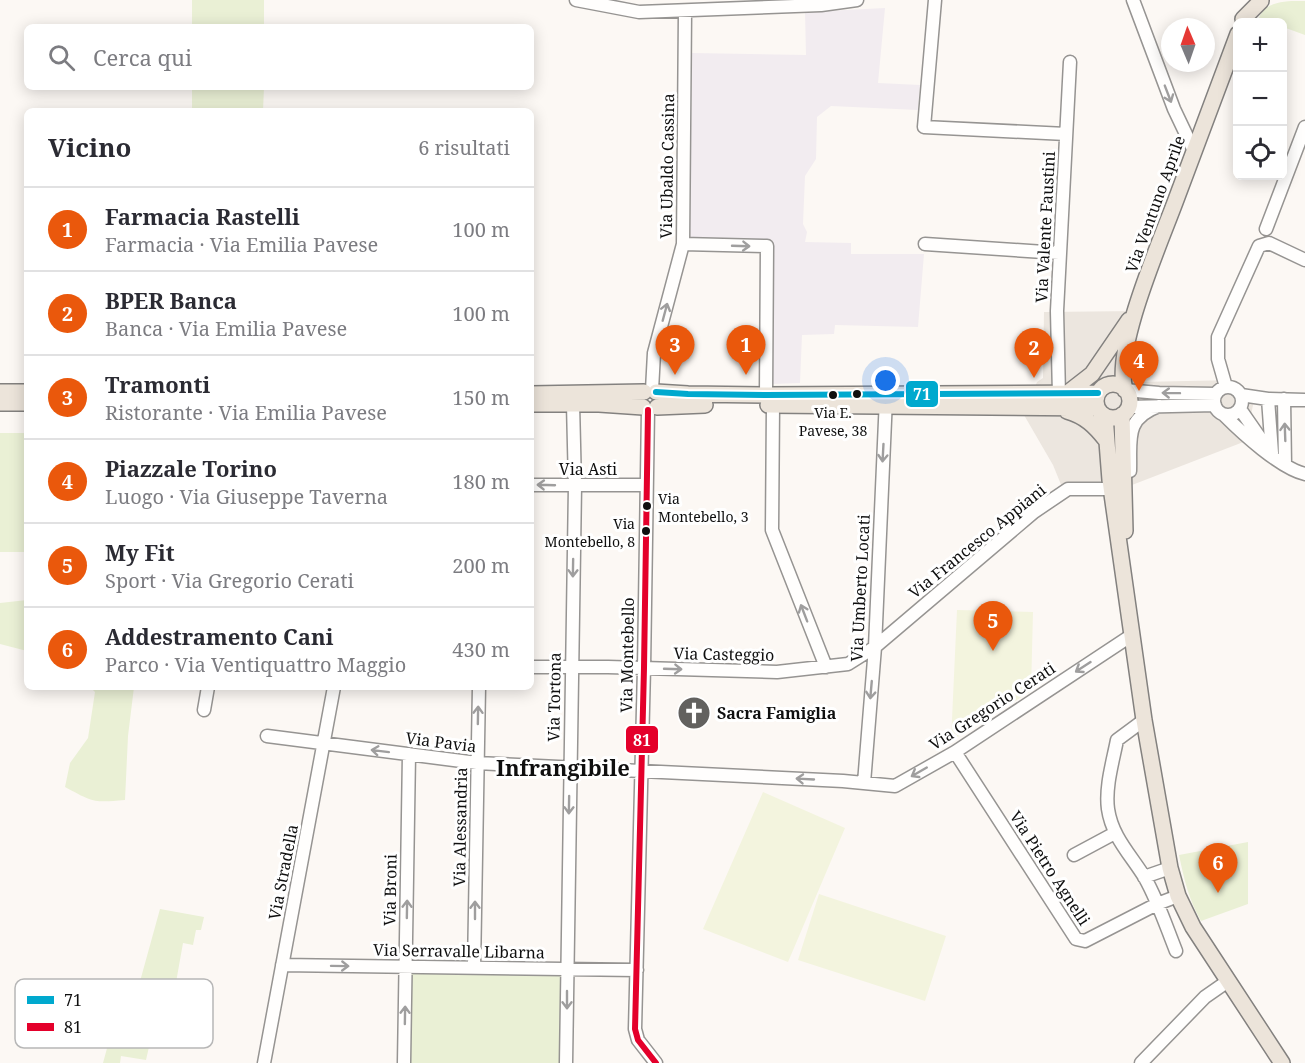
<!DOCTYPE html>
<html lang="it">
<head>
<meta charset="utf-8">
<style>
	:root { --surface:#fff; --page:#f7f7f7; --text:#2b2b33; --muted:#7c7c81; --line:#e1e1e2; --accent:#ea580c }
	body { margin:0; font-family:"Noto Serif",serif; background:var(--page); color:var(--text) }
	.controls { position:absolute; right:18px; top:18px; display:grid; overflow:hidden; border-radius:9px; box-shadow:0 3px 15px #0003 }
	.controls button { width:54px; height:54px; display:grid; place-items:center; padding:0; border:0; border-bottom:2px solid var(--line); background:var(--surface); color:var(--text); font:30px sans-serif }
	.compass { position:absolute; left:1161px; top:18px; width:54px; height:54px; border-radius:50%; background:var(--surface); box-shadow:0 3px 15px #0003; rotate:358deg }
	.you { position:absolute; left:886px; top:381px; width:21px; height:21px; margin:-15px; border:4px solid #fff; border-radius:50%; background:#1a73e8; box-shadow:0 0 0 9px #1a73e833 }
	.badge { display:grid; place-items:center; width:39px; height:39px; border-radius:50%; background:var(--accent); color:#fff; font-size:20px; font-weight:700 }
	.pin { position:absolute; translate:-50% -50px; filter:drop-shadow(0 2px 3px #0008) }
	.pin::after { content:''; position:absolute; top:32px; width:21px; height:18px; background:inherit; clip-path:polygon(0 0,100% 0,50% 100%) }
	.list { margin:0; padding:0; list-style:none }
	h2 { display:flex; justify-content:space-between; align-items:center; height:78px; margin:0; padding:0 24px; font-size:26px }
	h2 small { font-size:20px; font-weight:400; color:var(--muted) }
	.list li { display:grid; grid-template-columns:39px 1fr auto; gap:18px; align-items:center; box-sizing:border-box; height:84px; padding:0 24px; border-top:2px solid var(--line) }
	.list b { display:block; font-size:22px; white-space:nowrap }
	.list p { margin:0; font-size:20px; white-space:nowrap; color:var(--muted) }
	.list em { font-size:20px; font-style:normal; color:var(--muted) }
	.icon { flex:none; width:33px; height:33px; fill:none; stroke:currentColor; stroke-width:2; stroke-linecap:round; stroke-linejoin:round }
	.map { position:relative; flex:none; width:1305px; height:1063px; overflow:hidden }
	.search { position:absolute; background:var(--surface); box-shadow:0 3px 15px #0003; left:24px; top:24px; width:510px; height:66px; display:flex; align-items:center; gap:15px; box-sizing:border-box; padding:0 21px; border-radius:9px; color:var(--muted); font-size:22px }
	.panel { position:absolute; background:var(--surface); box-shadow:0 3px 15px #0003; left:24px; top:108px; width:510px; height:582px; border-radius:9px }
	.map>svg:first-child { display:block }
</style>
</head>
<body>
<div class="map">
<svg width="1305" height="1063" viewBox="0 0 1305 1063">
	<rect width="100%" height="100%" fill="#fcf8f4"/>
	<path fill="#f2ecf0" d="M885 8 878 83 920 85 918 110 831 106 817 117 816 159 805 176 803 224 807 232 805 242 851 243V254H924L918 327 835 325 834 334 802 335 800 383 773 384 771 242 690 237 692 53 806 55 805 12Z"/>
	<path fill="#eaf0d5" d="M192 0H264V27H192Z
		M1305 1V35L1283 27 1282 22H1271L1259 18C1266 0 1288 1 1305 1Z
		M192 87H264L263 111H192Z
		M0 433H27V552H0Z
		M27 600V651L0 644V603Z
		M90 687H134L128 736 125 800C93 803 93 802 65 787L70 763 88 738 95 692Z
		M1248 842V904L1201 921C1189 900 1184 879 1179 855Z
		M160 909 204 917 201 930H196L193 945 183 943 175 988 163 986 146 1060 121 1056 120 1063H103L112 1030 126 1032Z
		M410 971 563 973 562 1063H408Z"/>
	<path fill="#f3f4de" d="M957 610 1033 612 1031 691 951 741Z
		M763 792 845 828 788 962 703 929Z
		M819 894 946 936 925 1001 798 960Z"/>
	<path fill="#ece6df" d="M1138 311 1131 363 1139 382 1235 380 1254 400 1246 441 1132 485 1062 487 1053 465 1024 415 1037 382 1043 378 1044 312Z"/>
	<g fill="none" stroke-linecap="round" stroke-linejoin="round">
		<g stroke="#969492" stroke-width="15">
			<path id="minor" d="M576 0 639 12 821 5 857 0
				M935 0 924 127 1066 134
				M1133 0 1174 109 1194 151
				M1266 229 1305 127
				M683 244 767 246 766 395
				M925 244 1059 253
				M1214 401a14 14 0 1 1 28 0a14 14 0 1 1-28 0Z
				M1226 387 1218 359V337L1259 246 1269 243 1305 260
				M652 390 654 353 683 244 685 12
				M1125 390 1159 393 1216 394
				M1059 395 1057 311 1070 62
				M1241 395 1268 399 1305 400
				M1268 399 1272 453
				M1284 399 1285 465
				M773 405 772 530 826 667
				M1128 407 1215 405
				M1240 409 1265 445
				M648 410 644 668 635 1029 638 1040 656 1063
				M1224 415C1242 433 1280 468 1305 474
				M1130 471C1131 439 1124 419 1159 406
				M531 485H646
				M531 667H608L777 672 848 664 875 647 1034 512 1068 489H1111
				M204 710 208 687
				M1144 720 1117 740C1113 761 1105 787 1108 809 1112 837 1131 855 1145 878 1158 901 1166 926 1176 951
				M267 736 477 763 843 781 895 786 955 752 1132 635
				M955 752 1076 939 1085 941 1157 904 1178 896
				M864 783 875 647 886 398
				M1074 855 1115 833
				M1144 877 1170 868
				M282 965 637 970
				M474 968 479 687
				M264 1063 334 687
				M404 1063 409 754
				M566 1063 575 486 573 404
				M1141 1063 1205 997 1228 981"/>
		</g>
		<g stroke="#83817f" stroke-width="18">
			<path id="major" d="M1243 19 1261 1
				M1096 401a17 17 0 1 1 34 0a17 17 0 1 1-34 0Z
				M1125 390C1113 348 1161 241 1177 197 1197 143 1217 89 1238 34
				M0 392H27
				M656 392 688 394 766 395 1098 393
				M531 394 644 392
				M1065 395 1092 374 1129 320
				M0 403H27
				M531 404H599L643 407
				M768 405 1097 408
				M657 407 705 405
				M1067 411C1085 416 1095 426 1106 440
				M1122 415 1125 531
				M1105 416 1110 480 1144 720 1170 868 1178 896 1193 927 1282 1063"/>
		</g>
		<use href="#minor" stroke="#fffefd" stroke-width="12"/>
		<use href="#major" stroke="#ece4da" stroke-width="15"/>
		<g stroke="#fff" stroke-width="10">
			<path id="bus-1" d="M656 392 688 394 766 395 1098 393"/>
		</g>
		<g stroke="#fff" stroke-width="10">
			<path id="bus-2" d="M648 410 644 668 635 1029 638 1040 656 1063"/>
		</g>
		<use href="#bus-1" stroke="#00a9ce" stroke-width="6"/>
		<use href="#bus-2" stroke="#e4002b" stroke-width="6"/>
	</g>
	<defs><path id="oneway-shaft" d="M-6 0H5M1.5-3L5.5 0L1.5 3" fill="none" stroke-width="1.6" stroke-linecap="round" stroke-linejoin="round" transform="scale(1.5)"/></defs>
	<g stroke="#9f9e9e">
		<use href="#oneway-shaft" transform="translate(1168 94) rotate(69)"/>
		<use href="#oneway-shaft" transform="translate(741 246) rotate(2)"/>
		<use href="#oneway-shaft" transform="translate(665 312) rotate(-75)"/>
		<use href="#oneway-shaft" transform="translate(1171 393) rotate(-179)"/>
		<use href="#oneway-shaft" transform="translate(1285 432) rotate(-92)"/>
		<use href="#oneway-shaft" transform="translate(883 453) rotate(93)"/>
		<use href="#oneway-shaft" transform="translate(546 485) rotate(-178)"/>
		<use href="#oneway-shaft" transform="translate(573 568) rotate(91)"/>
		<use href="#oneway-shaft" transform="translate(804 613) rotate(-111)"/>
		<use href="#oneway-shaft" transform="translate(1083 667) rotate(147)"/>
		<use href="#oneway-shaft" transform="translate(673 669) rotate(2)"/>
		<use href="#oneway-shaft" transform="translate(871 690) rotate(95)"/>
		<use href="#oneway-shaft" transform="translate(478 715) rotate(-89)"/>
		<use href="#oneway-shaft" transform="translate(380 751) rotate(-173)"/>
		<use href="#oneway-shaft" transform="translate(919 772) rotate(150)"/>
		<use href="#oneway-shaft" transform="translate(805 779) rotate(-177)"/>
		<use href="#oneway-shaft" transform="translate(569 805) rotate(91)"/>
		<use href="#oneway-shaft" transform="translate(407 909) rotate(-89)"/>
		<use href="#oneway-shaft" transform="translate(475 910) rotate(-90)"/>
		<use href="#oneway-shaft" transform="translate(340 966) rotate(1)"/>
		<use href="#oneway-shaft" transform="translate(567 1000) rotate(90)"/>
		<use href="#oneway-shaft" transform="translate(405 1015) rotate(-89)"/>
	</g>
	<defs>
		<g id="church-disc" transform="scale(1.725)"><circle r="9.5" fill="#62615f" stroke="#fff"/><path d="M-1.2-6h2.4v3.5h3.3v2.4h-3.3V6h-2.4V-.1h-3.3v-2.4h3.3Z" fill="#fff"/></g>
	</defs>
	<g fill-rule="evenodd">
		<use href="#church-disc" x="694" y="713"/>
	</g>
	<g fill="#0f0f0f" stroke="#fff" stroke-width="2">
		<circle cx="857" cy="394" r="5"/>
		<circle cx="833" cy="395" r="5"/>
		<circle cx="647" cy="506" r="5"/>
		<circle cx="646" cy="531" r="5"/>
	</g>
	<g text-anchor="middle" stroke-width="6" stroke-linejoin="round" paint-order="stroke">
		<g font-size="14" fill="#0f0f0f" stroke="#fff">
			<text x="833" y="418">Via E.<tspan x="833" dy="18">Pavese, 38</tspan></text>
			<text x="658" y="504" text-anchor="start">Via<tspan x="658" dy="18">Montebello, 3</tspan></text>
			<text x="635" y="529" text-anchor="end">Via<tspan x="635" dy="18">Montebello, 8</tspan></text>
		</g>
		<g font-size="16" fill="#0f0f0f" stroke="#fff">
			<text transform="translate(667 166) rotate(-89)" y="6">Via Ubaldo Cassina</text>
			<text transform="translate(1155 204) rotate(-70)" y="6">Via Ventuno Aprile</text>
			<text transform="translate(1045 227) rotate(-87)" y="6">Via Valente Faustini</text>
			<text x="588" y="475">Via Asti</text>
			<text transform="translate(977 541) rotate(-39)" y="6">Via Francesco Appiani</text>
			<text transform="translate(860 588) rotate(-87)" y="6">Via Umberto Locati</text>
			<text transform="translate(724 654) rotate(1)" y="6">Via Casteggio</text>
			<text transform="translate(627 655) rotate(-89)" y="6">Via Montebello</text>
			<text transform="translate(554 697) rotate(-89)" y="6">Via Tortona</text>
			<text transform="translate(992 706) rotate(-33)" y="6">Via Gregorio Cerati</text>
			<text transform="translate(441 742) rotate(7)" y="6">Via Pavia</text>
			<text transform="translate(460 827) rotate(-89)" y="6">Via Alessandria</text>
			<text transform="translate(1050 868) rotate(57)" y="6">Via Pietro Agnelli</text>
			<text transform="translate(283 872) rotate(-79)" y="6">Via Stradella</text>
			<text transform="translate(390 890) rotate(-89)" y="6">Via Broni</text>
			<text transform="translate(459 951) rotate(1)" y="6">Via Serravalle Libarna</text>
		</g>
		<g font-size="16" font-weight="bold" fill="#0f0f0f" stroke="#fff" text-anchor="start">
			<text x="717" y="719">Sacra Famiglia</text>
		</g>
		<g font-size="22" font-weight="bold" fill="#0f0f0f" stroke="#fff">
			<text x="563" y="776">Infrangibile</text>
		</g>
	</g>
	<rect x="15" y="979" width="198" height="69" rx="9" fill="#fff" stroke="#b7b7b7" stroke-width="1.5"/>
	<rect x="27" y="996" width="27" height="8" fill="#00a9ce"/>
	<rect x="27" y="1023" width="27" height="8" fill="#e4002b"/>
	<g font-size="16" fill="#0f0f0f">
		<text x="64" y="1006">71</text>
		<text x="64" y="1033">81</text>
	</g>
	<g stroke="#fff" stroke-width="2">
		<rect x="905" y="380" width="34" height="28" rx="6" fill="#00a9ce"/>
		<rect x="625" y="725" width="34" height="29" rx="6" fill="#e4002b"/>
	</g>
	<g font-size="16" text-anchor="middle" font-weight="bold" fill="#fff">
		<text x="922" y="400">71</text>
		<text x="642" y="746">81</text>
	</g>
</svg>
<div class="controls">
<button>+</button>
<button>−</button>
<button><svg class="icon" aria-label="locate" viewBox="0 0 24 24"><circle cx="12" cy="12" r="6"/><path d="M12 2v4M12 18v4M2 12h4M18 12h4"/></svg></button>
</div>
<svg class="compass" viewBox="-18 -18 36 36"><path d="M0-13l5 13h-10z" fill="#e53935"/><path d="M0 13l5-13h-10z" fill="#7c7c81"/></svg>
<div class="you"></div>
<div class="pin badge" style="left:746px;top:375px">1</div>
<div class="pin badge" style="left:1034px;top:378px">2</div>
<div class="pin badge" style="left:675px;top:375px">3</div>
<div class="pin badge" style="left:1139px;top:391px">4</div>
<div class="pin badge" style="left:993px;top:651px">5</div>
<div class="pin badge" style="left:1218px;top:893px">6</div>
<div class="search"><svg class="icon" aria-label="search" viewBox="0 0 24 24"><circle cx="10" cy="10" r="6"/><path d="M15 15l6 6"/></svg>Cerca qui</div>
<section class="panel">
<h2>Vicino<small>6 risultati</small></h2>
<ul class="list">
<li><span class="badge">1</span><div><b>Farmacia Rastelli</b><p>Farmacia · Via Emilia Pavese</p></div><em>100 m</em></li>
<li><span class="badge">2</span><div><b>BPER Banca</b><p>Banca · Via Emilia Pavese</p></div><em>100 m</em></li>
<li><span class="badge">3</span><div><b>Tramonti</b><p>Ristorante · Via Emilia Pavese</p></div><em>150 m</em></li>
<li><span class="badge">4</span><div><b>Piazzale Torino</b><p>Luogo · Via Giuseppe Taverna</p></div><em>180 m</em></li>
<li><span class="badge">5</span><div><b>My Fit</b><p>Sport · Via Gregorio Cerati</p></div><em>200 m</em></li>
<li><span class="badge">6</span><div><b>Addestramento Cani</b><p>Parco · Via Ventiquattro Maggio</p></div><em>430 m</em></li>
</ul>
</section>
</div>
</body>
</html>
